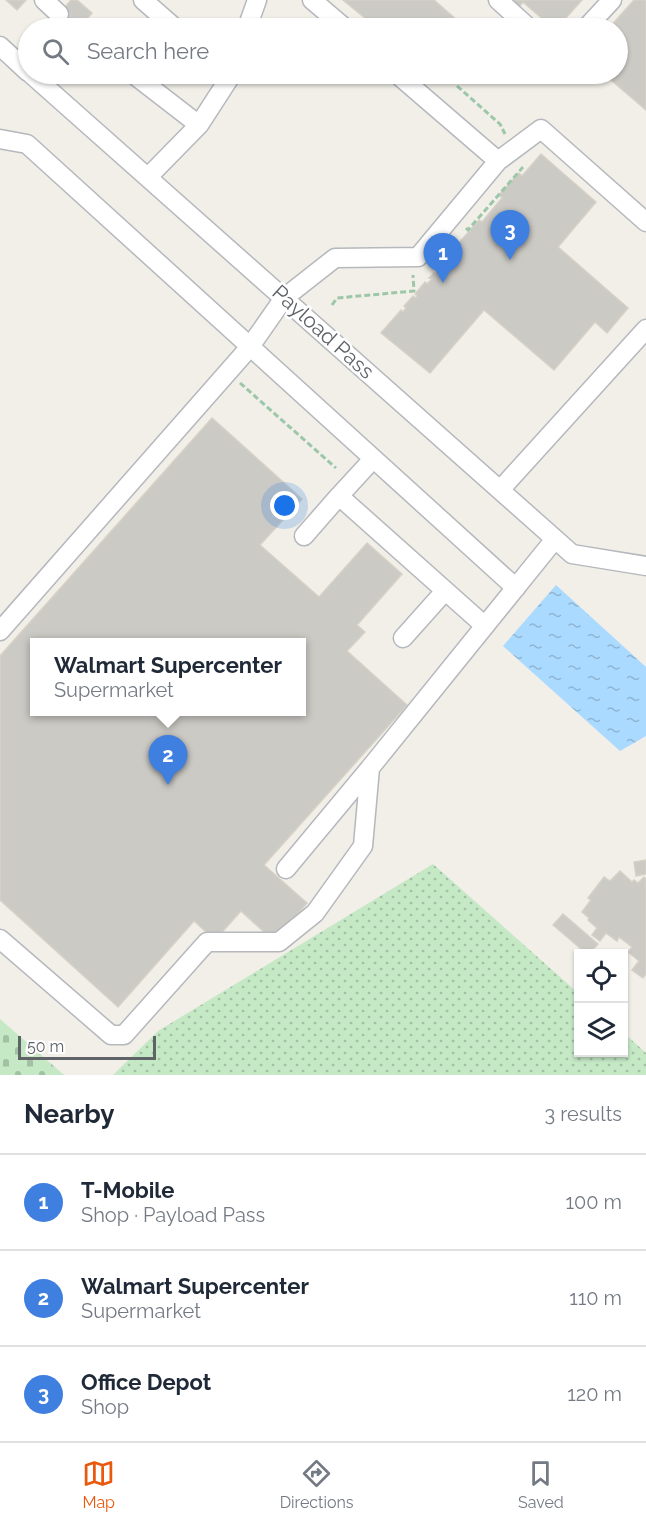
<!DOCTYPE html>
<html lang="en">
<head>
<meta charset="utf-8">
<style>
	:root { --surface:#fff; --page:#f6f6f7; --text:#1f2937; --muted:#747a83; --line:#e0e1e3; --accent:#ea580c }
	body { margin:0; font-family:Raleway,sans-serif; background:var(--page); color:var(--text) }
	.controls { position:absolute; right:18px; bottom:18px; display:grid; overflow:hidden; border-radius:0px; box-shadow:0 2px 4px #0004 }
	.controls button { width:54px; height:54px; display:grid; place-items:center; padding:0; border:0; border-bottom:2px solid var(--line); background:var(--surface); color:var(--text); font:30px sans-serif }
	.scale { position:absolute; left:18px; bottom:15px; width:138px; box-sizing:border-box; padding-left:6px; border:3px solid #5f6368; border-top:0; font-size:16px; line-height:21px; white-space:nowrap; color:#5f6368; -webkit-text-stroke:4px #fff; paint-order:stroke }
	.you { position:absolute; left:285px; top:506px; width:21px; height:21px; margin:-15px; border:4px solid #fff; border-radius:50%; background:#1a73e8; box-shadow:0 0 0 9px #1a73e833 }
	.badge { display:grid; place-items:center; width:39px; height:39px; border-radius:50%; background:var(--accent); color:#fff; font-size:20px; font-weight:700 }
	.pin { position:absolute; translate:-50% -50px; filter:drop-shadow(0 2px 3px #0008) }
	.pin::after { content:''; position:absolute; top:32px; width:21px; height:18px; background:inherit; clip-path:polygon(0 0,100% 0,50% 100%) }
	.popup { position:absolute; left:30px; top:638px; width:276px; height:78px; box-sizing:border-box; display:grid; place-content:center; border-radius:0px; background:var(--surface); filter:drop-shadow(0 2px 4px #0005); font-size:20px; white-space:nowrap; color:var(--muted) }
	.popup b { font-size:22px; color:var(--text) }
	.popup::after { content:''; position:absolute; left:50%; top:100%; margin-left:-12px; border:12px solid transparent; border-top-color:var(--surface) }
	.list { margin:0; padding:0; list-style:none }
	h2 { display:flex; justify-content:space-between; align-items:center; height:78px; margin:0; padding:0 24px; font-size:26px }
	h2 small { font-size:20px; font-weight:400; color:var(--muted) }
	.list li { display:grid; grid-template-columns:39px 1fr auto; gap:18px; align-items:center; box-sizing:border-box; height:96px; padding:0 24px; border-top:2px solid var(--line) }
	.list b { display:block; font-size:22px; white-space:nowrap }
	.list p { margin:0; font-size:20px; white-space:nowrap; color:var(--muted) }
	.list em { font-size:20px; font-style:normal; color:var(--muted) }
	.icon { flex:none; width:33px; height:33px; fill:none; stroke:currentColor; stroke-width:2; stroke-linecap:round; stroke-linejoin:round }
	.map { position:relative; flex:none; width:646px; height:1075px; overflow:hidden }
	.search { position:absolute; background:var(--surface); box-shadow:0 2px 4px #0004; left:18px; right:18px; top:18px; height:66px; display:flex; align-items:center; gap:15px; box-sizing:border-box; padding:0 21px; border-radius:33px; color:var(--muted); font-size:22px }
	.sheet { height:366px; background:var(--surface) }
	nav { display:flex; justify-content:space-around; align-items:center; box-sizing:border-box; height:84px; border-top:2px solid var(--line); background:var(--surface); font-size:16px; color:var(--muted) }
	nav a { display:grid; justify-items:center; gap:3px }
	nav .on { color:var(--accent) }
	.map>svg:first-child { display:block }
</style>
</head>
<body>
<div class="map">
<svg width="646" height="1075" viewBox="0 0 646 1075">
	<defs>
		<pattern id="grass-dots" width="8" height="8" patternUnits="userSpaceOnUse" patternTransform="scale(1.5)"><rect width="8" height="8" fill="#c5e8c5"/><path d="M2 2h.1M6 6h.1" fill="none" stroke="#a3c0a4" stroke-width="1.8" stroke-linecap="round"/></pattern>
		<pattern id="cemetery-stones" width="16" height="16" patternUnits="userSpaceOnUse" patternTransform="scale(1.5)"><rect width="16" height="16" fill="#c5e8c5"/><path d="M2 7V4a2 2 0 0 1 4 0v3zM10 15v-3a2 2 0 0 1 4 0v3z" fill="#a3c0a4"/></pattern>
		<pattern id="water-ripples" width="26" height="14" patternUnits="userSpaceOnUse" patternTransform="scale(1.5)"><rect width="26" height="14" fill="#aadaff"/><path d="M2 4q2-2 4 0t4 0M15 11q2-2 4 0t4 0" fill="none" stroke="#8eb4d2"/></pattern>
	</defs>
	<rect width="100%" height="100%" fill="#f1efe8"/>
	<path fill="url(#grass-dots)" d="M433 864 578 993V1052H624V1033L646 1053V1075H113L158 1031Z"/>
	<path fill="url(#cemetery-stones)" d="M0 1019 64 1075H0Z"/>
	<path fill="url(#water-ripples)" d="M556 585 646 667V736L620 751 503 646Z"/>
	<path fill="#cccac5" stroke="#d6d1c6" stroke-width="1.5" fill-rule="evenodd" d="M6 0H26L17 10Z
		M71 0H77L92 13 79 28H47Z
		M343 0H434L466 28H377Z
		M515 0H582L557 28H553L523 2 516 11 510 6Z
		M634 0H646V110L604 74H618V28H609Z
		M541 154 596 202 558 247 628 308 607 333 595 322 554 370 484 310 430 373 381 333 401 310 403 312 406 308 404 306 413 296 415 298 417 296 415 294 425 282 427 284 432 279 429 278 434 273 436 274 442 265 443 267 453 255 450 253 479 220 482 222 502 198 499 195 519 173 522 176Z
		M212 418 302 499 260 545 319 597 367 543 402 574 357 625 365 632 347 651 407 705 264 865 307 903 274 941 241 911 215 940 194 921 118 1007 0 900V656ZM34 642H302V712H34Z
		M646 860V874L636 876 634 862Z
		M620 871 632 882 634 880 638 883 644 877 646 879V974L643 978 632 970 639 961 628 952 632 947 619 937 617 941 606 933 600 941 592 935 597 928 588 920 589 918 582 912 591 900 588 898 604 877 610 881Z
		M563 914 598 944 589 954H587L553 925Z"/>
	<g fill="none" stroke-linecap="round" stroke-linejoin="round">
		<path stroke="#ccccc8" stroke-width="18" stroke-dasharray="18 9" stroke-linecap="butt" d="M59 14 76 28"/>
		<g stroke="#b5b8bc" stroke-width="21">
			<path id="minor" d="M44 0 59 14
				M143 0 175 28
				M312 0 345 28
				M498 0 529 28
				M247 28 257 0
				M586 28 612 0
				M0 46 28 72
				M31 74 572 554 646 566
				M133 74 199 125
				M0 139 27 144 516 588
				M498 161 541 129 646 222
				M148 177 199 125 232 74
				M373 459 339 496 485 626
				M500 490 646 329
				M304 536 339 496
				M0 631 249 348 284 298 335 258 418 257 498 161 397 74
				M403 638 445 591
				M286 869 370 768
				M0 939 111 1035H124L207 942H279L315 913 363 846 370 768 555 539"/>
		</g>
		<path stroke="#9cc7a9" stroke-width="3" stroke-dasharray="6 3" stroke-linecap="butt" d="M457 86 500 124 505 134
			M466 228 468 230 523 167
			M332 305 337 298 414 291 413 275
			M240 383 336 468"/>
		<use href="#minor" stroke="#fff" stroke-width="18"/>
	</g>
	<g text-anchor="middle" stroke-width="5" stroke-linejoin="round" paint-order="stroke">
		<g font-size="21" fill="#5f6368" stroke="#fff">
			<text transform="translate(323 332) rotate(42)" y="7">Payload Pass</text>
		</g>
	</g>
</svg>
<div class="controls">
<button><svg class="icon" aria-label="locate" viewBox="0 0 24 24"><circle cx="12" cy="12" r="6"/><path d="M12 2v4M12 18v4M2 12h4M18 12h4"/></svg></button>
<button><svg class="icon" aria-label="layers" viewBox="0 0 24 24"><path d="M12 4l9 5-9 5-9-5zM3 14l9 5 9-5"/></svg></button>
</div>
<div class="scale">50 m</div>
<div class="you"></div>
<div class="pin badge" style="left:443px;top:283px;background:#3f7fe0">1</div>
<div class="pin badge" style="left:168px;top:785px;background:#3f7fe0">2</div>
<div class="popup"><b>Walmart Supercenter</b>Supermarket</div>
<div class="pin badge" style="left:510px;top:260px;background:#3f7fe0">3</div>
<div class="search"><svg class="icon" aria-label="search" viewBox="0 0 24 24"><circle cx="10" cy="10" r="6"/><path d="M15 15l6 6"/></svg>Search here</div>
</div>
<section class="sheet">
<h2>Nearby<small>3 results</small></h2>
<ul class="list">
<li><span class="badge" style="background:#3f7fe0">1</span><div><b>T-Mobile</b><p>Shop · Payload Pass</p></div><em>100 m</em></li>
<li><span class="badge" style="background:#3f7fe0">2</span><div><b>Walmart Supercenter</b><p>Supermarket</p></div><em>110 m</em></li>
<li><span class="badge" style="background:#3f7fe0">3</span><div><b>Office Depot</b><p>Shop</p></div><em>120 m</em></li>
</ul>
</section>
<nav>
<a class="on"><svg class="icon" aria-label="map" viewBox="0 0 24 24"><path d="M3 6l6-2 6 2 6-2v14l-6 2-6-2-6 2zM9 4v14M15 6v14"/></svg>Map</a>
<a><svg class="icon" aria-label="directions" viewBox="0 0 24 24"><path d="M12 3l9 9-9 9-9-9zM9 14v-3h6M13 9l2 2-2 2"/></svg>Directions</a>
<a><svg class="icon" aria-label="saved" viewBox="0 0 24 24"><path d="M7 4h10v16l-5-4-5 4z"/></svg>Saved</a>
</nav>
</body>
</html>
